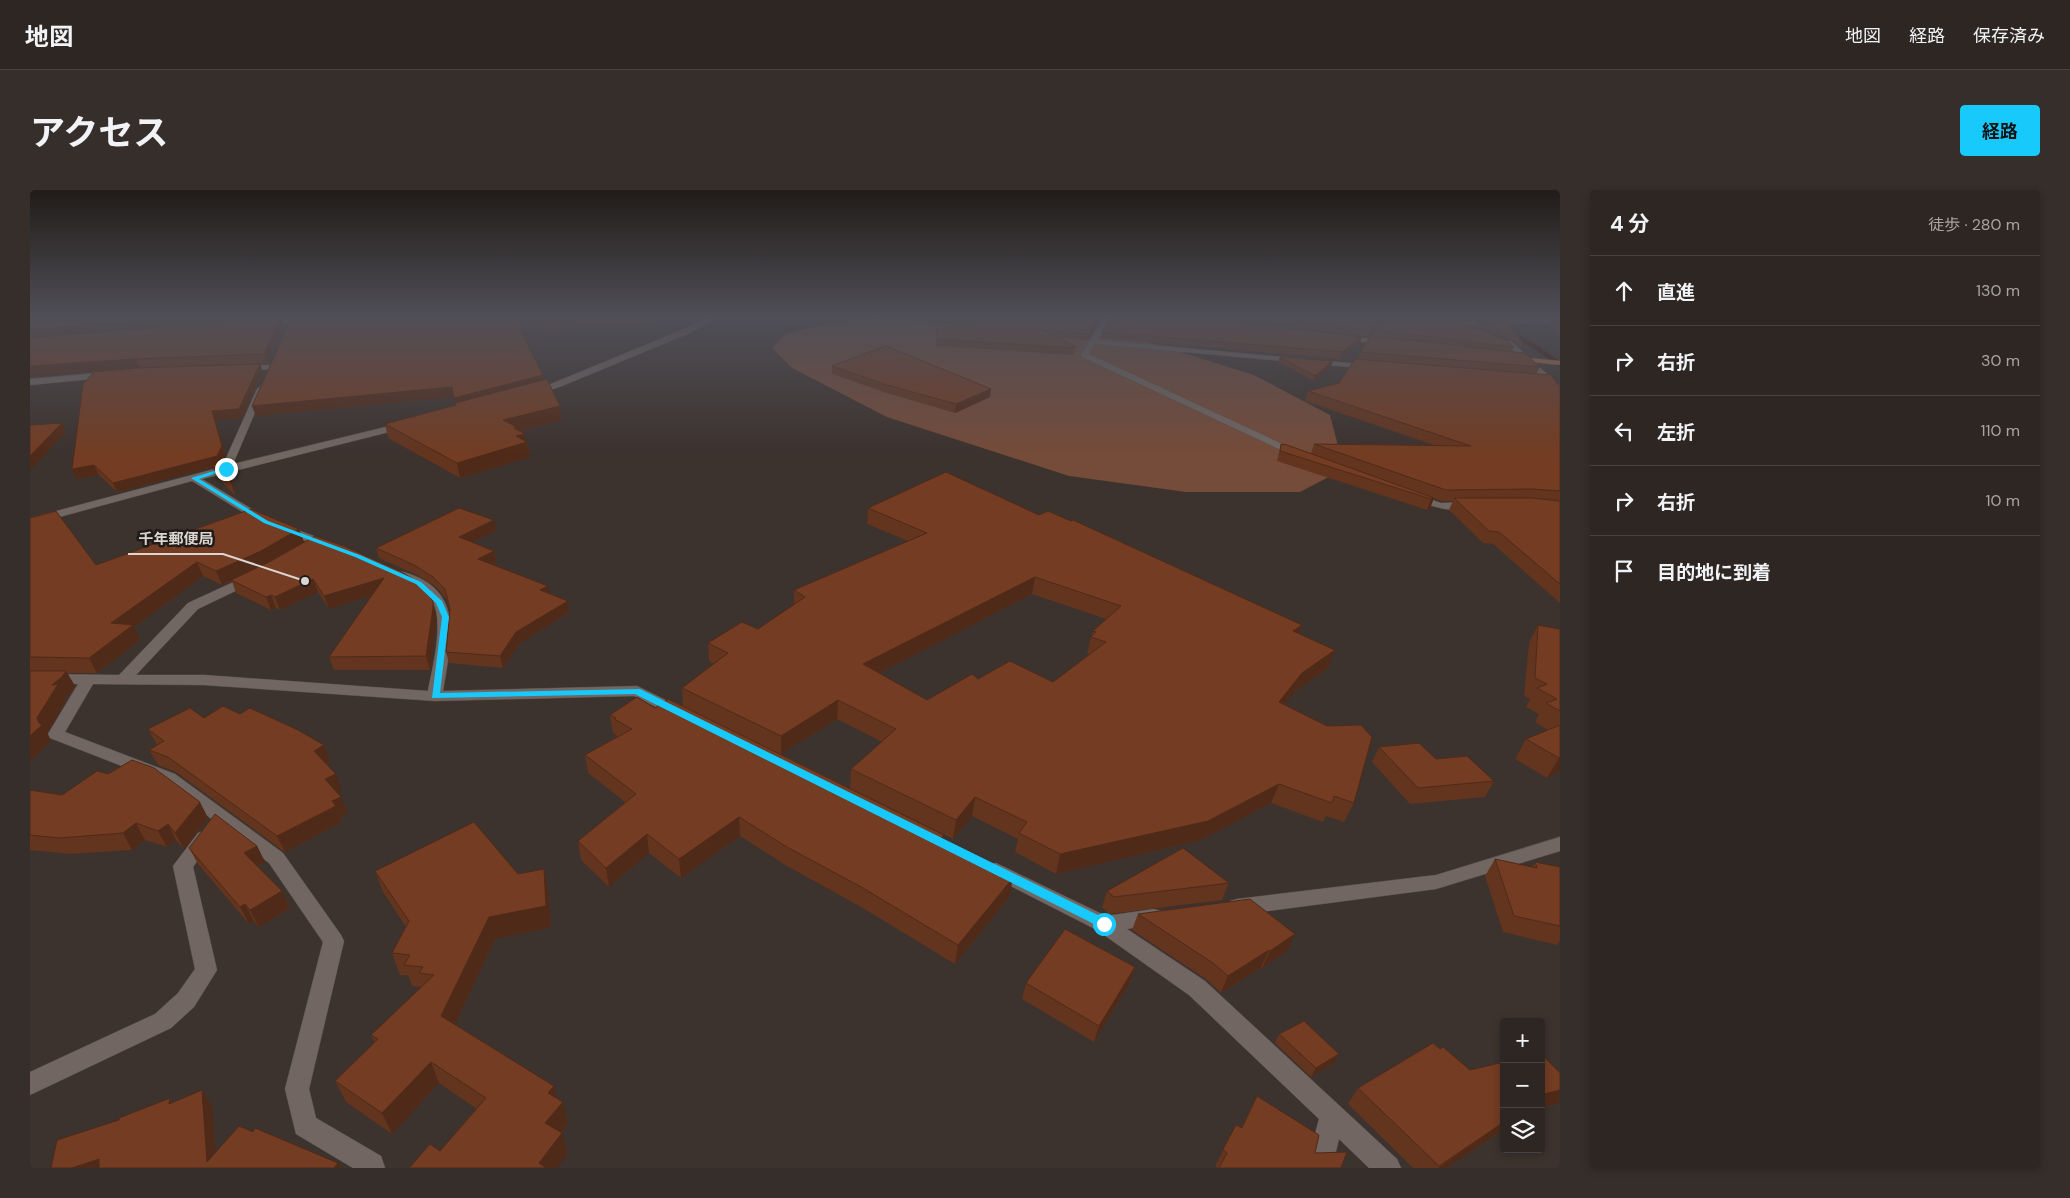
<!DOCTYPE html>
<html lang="ja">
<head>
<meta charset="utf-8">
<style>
	:root { --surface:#2d2622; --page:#352e2a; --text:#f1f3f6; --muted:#a7a5a5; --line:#484340; --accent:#18cafc }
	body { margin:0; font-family:"DM Sans","Noto Sans JP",sans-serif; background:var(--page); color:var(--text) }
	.controls { position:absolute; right:15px; bottom:15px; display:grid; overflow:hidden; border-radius:5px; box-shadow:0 2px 8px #0003 }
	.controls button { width:45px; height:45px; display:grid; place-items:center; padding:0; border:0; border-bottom:1px solid var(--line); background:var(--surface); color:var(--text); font:25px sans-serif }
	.stop { position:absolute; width:15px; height:15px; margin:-11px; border:4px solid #18cafc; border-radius:50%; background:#fff }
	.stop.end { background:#18cafc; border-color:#fff; box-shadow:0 1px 5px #0008 }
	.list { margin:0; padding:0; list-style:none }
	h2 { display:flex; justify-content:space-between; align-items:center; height:65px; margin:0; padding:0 20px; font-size:21px }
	h2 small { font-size:16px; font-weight:400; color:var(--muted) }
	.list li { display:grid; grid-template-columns:32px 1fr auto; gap:15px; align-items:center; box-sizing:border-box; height:70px; padding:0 20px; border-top:1px solid var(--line) }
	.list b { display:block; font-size:19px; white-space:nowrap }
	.list em { font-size:16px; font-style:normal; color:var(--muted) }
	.icon { flex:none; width:28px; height:28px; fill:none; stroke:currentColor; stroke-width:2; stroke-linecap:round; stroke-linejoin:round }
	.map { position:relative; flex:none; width:1530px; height:978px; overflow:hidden; border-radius:5px }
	header { display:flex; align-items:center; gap:30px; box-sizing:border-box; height:70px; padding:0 25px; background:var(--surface); border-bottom:1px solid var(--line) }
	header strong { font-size:24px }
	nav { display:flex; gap:28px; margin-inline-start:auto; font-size:18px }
	.intro { display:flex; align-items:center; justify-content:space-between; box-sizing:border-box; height:120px; padding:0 30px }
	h1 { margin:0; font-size:35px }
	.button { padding:12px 22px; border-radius:5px; background:var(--accent); color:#111; font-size:18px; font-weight:700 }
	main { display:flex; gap:30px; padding:0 30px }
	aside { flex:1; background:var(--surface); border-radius:5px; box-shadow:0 2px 8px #0003 }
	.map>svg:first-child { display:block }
</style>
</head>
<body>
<header>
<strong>地図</strong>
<nav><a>地図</a><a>経路</a><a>保存済み</a></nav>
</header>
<div class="intro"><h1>アクセス</h1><a class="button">経路</a></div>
<main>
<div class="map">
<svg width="1530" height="978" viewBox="0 0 1530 978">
	<rect width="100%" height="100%" fill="#3c322e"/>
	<path fill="#754b39" d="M847 128 1047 144 1115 151 1224 185 1300 225 1314 279 1270 302H1156L1039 286 857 227 762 178 742 158 756 144 796 134Z"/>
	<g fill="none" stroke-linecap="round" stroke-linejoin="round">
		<path fill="#391201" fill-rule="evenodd" d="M1425 127H1434L1457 135 1452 136Z
			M1472 140C1488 140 1517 162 1530 172V177L1501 157 1472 142Z"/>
		<g stroke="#574f4b" stroke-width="1">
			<path id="minor" d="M670 127H678L679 132 660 143 532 196 503 206 499 203 654 139 671 131Z
				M1074 127H1081L1068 150 1341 175 1345 177 1341 179 1065 154 1059 164 1272 263 1273 265 1268 268 1052 167 1051 165Z
				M1391 127H1404L1426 132 1462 129H1530V133H1462L1426 136Z
				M1464 147 1482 152 1530 196V204L1476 156 1464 151Z
				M241 175H244V179L213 180 209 178 213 176Z
				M80 182 83 183V187L0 195V189Z
				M231 196 235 199 203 274 376 232 381 235 379 237 172 289 240 330 292 349 294 352C290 358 281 361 274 360L272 357 278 352 232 334 162 291 0 335V328L192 277 227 199Z
				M1383 303 1411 313 1441 312 1447 315C1433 328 1394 314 1379 308L1378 306 1379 304Z
				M370 381C437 398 421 450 413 501L607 496 656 520 658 523 656 526H644L604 506 405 511 174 495 63 494 35 542 145 584 219 638 253 663 311 745 314 751 279 899 286 928 351 966 355 978H323L266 944 255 899 293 752 239 673 133 592 20 548 18 544 48 494H0V484L89 485 158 413 221 384 226 385 227 388 226 391 168 419 106 485H174L398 501C402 479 415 431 402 411 394 400 378 393 366 388L364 385Z
				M175 641 182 643 184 648 163 677 187 780 164 817 141 838 0 905V882L125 824 148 803 165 779 143 676 168 643Z
				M1530 647V661L1406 699 1207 725 1200 723 1197 717 1200 711 1207 709 1406 685Z
				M966 673 1076 726 1124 719 1131 721 1134 727 1131 733 1097 739 1175 791 1367 969 1371 978H1339L1309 949 1302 978H1276L1289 929 1159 805 1067 740 959 685 956 680 959 675Z"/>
		</g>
		<g stroke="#574f4b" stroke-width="1">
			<path id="major" d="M281 127H313L310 129 233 135 229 133 233 131Z
				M1307 145 1357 151 1361 153 1357 155 1310 149 1306 147Z
				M1479 166 1530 171V175L1482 170H1479Z"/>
		</g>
		<use href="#minor" fill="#716661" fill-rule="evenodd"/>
		<use href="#major" fill="#b26b4a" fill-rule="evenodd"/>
	</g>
	<path fill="#63341e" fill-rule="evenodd" d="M0 127H257L251 128 253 136 237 173 157 176 230 174 233 182 212 228 186 230 195 265 192 273 196 272 200 284 206 306 187 287 183 277 87 302 69 285 46 289 42 279 89 180Z
		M262 127H670L669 130 664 132 490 140 513 185 514 190 530 216 532 230 489 241 497 252 500 267 430 288 358 248 355 234 426 215 424 207 226 226 222 216Z
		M679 127H750V129L680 132Z
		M963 127H1072L1058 150 1028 148 1045 156 1044 165 906 156V139L965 129 963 128Z
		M1180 127H1412L1484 157 1482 162 1510 177 1506 184 1530 197V413L1463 354 1453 353 1419 320 1423 311H1411L1404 308 1400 318 1397 320 1247 271 1251 254 1281 263 1284 254 1404 255 1275 211 1278 201 1309 193 1328 169 1330 162 1343 146 1346 140 1338 146Z
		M1413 127H1469L1426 130Z
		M1512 127H1530V146L1519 135 1522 127Z
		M1476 130 1492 152 1490 157 1483 150 1445 136 1447 131Z
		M1072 142 1330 153 1310 169 1071 148Z
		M1250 167 1303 171 1301 176 1284 191 1248 172Z
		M802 176 960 207 925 223 857 203 802 184Z
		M838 318 1009 325 1272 435 1269 444 1298 478 1265 501 1254 514 1324 613 1314 632 1296 626 1293 632 1241 613 1171 650 1026 684 985 662 988 649 942 626 923 649 820 598 821 579 852 552 807 529 751 564 913 651 979 707 925 774 831 717 757 676 710 646 651 688 619 663 579 697 551 670 548 651 595 612 558 583 555 565 587 547 586 545 583 543 580 525 625 518 653 516 652 498 684 474 679 471 678 453 728 439 764 415V400L878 351 837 334ZM1002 404 1076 429 1063 441 1062 445 1061 447 1057 464 1059 465 1023 492 948 489 897 510 849 483Z
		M0 328 66 375 269 339 274 352 406 425V431L400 480H304L299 467 342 405 299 419 288 402 250 420 246 418 241 420 206 403 202 391 192 395 173 386 104 437 110 450 67 483H37L45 496 41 502 35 507 36 510 17 543 21 551 0 571Z
		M466 340 442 352 464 361 466 372 462 374 519 404 539 422 489 454 473 478 419 473 416 462 420 419 417 410 406 397 387 385 349 368 346 358Z
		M1508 435 1530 439V581L1517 588 1485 569 1496 549 1518 540 1505 532 1509 524 1496 517 1500 509 1494 506 1499 453Z
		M210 524 294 555 300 570 295 573 312 600 307 602 311 607 318 623 310 626 312 632 255 662 146 582 128 575 119 560 127 555 118 539 174 528Z
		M1349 557 1406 569 1464 591 1455 607 1380 614 1342 572Z
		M0 600 178 628 154 659 146 650 137 657 115 650 102 660 40 664 0 660Z
		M227 656 235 672 227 676 252 701 260 718 229 737 224 731 219 734 168 674 159 658Z
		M1465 669 1502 677 1505 672 1530 677V750L1527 755 1473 742 1455 686Z
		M514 679 518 700 521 737 465 749 425 834 524 896 527 908 538 933 531 942 538 964 410 961 447 919 409 893 362 944 316 912 305 891 345 853 341 845 391 797 382 796 378 785H370L362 763 376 737 353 702 345 681 488 684Z
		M1199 693 1192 710 1079 724 1072 717 1077 701Z
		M1108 724 1257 761 1232 778 1231 777 1191 803 1176 789 1102 740Z
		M1105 777 1099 794 1064 852 992 809 996 793Z
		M1249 844 1309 864 1304 873 1281 887 1245 853Z
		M1410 859 1440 880 1474 939 1417 978H1383L1318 914 1328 898Z
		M1227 906 1285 963 1311 978H1188L1185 976 1206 935 1211 938Z"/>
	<path fill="#502a18" d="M160 127H257L251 128 253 136 237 173 234 164 0 149V140Z
		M663 127H670L669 130 664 132Z
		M1069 127H1072L1058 150 1059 144Z
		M1427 127H1469L1426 130Z
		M1352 130 1350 136 1338 146 1340 140Z
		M1332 147 1330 153 1310 169 1312 162Z
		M105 169 109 178 0 186V176Z
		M1303 171 1301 176 1284 191 1285 186Z
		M230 174 233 182 212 228 186 230 195 265 191 275H182L183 277 87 302 83 293 182 221Z
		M513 185 515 194 426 217 424 208Z
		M422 197 424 207 226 226 222 216Z
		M961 199 960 207 925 223 926 214Z
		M530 216 532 230 488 241 495 244 496 252H497L500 267 430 288 427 273 473 230Z
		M32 233 36 242 0 280V266Z
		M196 272 200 284 206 306 201 293Z
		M64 275 69 285 46 289 42 279Z
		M1404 308 1400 318 1397 320 1401 309Z
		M464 330 466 340 432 358 429 347Z
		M269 339 274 352 236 374 192 395 186 381Z
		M464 361 466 372 451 380 448 369Z
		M167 372 173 386 104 437 110 450 67 483 59 468 81 433Z
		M1005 387 1002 404 832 492 833 474Z
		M354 388 358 400 299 419 294 406Z
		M283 389 288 402 250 420 245 407Z
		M518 396 520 407 510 400Z
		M241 405 246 418 241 420 236 407Z
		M538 411 539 422 489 454 473 478 470 466 486 442Z
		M403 412 406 425V431L400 480 396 466Z
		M1272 435 1265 453 1263 441Z
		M1305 460 1298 478 1265 501 1242 530 1249 512 1272 483Z
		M36 481 45 496 41 502 35 507 36 510 17 543 21 551 0 571V546L9 533 7 528 22 495Z
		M808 510 807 529 751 564V546Z
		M294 555 300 570 290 576 284 561Z
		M1529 568H1530V581L1517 588Z
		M306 584 312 600 302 605 295 589Z
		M1249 594 1241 613 1171 650 1026 684 1030 664Z
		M311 607 318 623 310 626 312 632 255 662 247 646 302 611Z
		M945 607 942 626 923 649 926 630Z
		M170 612 178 628 154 659 145 643Z
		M709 627 710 646 651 688 649 669Z
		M106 633 115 650 102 660 93 643Z
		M138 634 146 650 137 657 128 641Z
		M617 644 619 663 579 697 576 678Z
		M227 656 235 672 222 679 214 663Z
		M514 679 518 700 521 737 465 749 419 847 411 826 459 727Z
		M983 688 979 707 925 774 928 755Z
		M252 701 260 718 229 737 220 720Z
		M215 714 224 731 219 734 210 717Z
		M1265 744 1257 761 1232 778 1240 761Z
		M1239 760 1231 777 1191 803 1198 786Z
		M1105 777 1099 794 1064 852 1069 836Z
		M1309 864 1304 873 1281 887 1286 878Z
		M401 872 409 893 362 944 352 923Z
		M524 896 529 916 533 912 538 933 521 954 515 933 518 903Z
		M172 900 182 916 187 978 177 972Z
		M1530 900 1529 913 1511 917V907L1515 904Z
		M1474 932V939L1417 978H1408Z
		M532 943 538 964 527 978H510L509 973Z
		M69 969 76 978H42Z
		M308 973 311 978H304Z"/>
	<path fill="#733c23" stroke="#502a18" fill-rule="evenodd" d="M0 127H160L0 140Z
		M251 127 234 164 105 169 0 176V148Z
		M262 127H598L486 132 513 185 424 208 422 197 222 216Z
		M973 127H981L995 133V127H1069L1059 144 1011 140 1045 156V158L907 149 906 139Z
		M1081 127H1165L1332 147 1312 162 1072 142Z
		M1232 127H1412L1430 132 1478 151 1484 157 1345 140 1352 130 1340 140Z
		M1523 127H1530V134Z
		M1464 130H1476L1492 152 1485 145 1447 131Z
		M1341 146 1495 163 1510 177 1330 162Z
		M856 156 961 199 926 214 857 195 802 176Z
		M1250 167 1303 171 1285 186Z
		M1325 169 1521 185 1530 197V301L1502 299 1416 300 1284 254 1441 256 1278 201 1309 193Z
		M230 174 209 219 182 221 192 256 187 266 83 293 64 275 42 279 53 194 64 182 106 178Z
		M517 189 530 216 473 230 487 237 484 238 495 244 486 246 497 252 427 273 355 234 426 215 425 213Z
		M32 233 0 266V235Z
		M1251 254 1257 255 1404 308 1401 309 1250 261Z
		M196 272 201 293 182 275Z
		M916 282 1009 325 1018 321 1041 331 1043 330 1272 435 1263 441 1305 460 1272 483 1249 512 1297 536 1331 535 1342 547 1324 613 1304 606 1302 613 1249 594 1178 631 1030 664 989 643 997 632 945 607 926 630 821 579 866 539 808 510 751 546 652 498 698 463 678 453 712 432 728 439 775 407 764 400 897 343 838 318ZM1005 387 1091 416 1063 441 1066 442 1061 447 1076 452 1023 492 980 471 948 489 942 484 897 510 833 474Z
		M1424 308H1502L1530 311V394L1469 342 1459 341Z
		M429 318 464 330 429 347 464 361 448 369 518 396 510 400 538 411 486 442 470 466 416 462 420 419 415 399 403 387 384 375 346 358Z
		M221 319 269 339 231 361 186 381 167 372 81 433 103 435 59 468 0 467V328L26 321 66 375Z
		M285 346 314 356 370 381 386 391 397 401 403 412V418L396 466 299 467 354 388 294 406 283 389 245 407 241 405 236 407 201 390 241 371Z
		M1508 435 1530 439V521L1516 513 1527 509 1507 498 1517 494 1505 488Z
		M0 481H36L32 487 22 495 28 494 7 528 9 533 12 535 0 546Z
		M607 507 625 518 638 509 914 645 910 649 983 688 928 755 833 698 757 657 709 627 649 669 617 644 576 678 548 651 606 604 555 565 602 539 584 529 586 528 580 525Z
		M193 516 210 524 220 518 268 540 294 555 284 561 306 584 295 589 311 607 302 611 306 616 247 646 138 567 119 560 134 551 118 539 160 518 174 528Z
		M1530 535V568H1529L1496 549Z
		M1389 553 1406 569 1437 566 1464 591 1388 598 1349 557Z
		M102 570 124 578 170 612 145 643 138 634 128 641 106 633 93 643 30 648 0 645V600L32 605 67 581 78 584Z
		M185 624 227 656 214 663 252 701 220 720 215 714 210 717 159 658Z
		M444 632 488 684 514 679 516 716 459 727 411 826 524 896 518 903 533 912 515 933 532 943 509 973 516 978H379L400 954 410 961 456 908 401 872 352 923 305 891 348 849 341 845 404 785 389 783 393 777 374 775 380 765 362 763 379 731 345 681Z
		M1153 658 1199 693 1084 707 1077 701Z
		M1465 669 1507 678 1505 672 1530 677V736L1484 726Z
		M1220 709 1265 744 1240 761 1239 760 1198 786 1183 773 1108 724Z
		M1035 739 1105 777 1069 836 996 793Z
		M1274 831 1309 864 1286 878 1249 844Z
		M1403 853 1410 859 1413 857 1440 880 1474 872V932L1409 976 1328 898Z
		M1511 864 1530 883V900L1515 904 1511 907Z
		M172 900 177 972 209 936 223 942 225 938 308 973 304 978H69V969L42 978H21L27 950 89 930V928L140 908 139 914Z
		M1227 906 1289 945 1285 963 1317 962 1311 978H1189L1197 963 1193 959 1206 935 1212 938Z"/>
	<linearGradient id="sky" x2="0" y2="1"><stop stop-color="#211c19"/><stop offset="0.48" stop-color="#504f57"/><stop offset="1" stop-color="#504f57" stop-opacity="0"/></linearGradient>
	<rect width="1530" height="264" fill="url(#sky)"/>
	<path fill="#18cafc" d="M194 278 199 279 169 289 238 331 330 365 391 392 412 411 419 427 410 503 610 499 1078 730 1079 734 1074 738 1070 737 605 504 402 508 412 427 406 413 386 394 325 367 234 333 161 288Z"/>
	<path fill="none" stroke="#dcd6d3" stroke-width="2" d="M275 391L193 364H98"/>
	<circle fill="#dcd6d3" stroke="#201b19" stroke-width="2" cx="275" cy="391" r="5"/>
	<g font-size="15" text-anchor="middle" font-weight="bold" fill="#dcd6d3" stroke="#201b19" stroke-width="5" stroke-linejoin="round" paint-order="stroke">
		<text x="146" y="354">千年郵便局</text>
	</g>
</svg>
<div class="controls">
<button>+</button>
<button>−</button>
<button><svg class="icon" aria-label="layers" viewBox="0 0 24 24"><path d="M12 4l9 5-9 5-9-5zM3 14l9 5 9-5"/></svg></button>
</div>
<div class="stop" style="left:1074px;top:734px"></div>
<div class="stop end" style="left:196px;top:279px"></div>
</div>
<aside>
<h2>4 分<small>徒歩 · 280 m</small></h2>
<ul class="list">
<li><svg class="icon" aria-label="ahead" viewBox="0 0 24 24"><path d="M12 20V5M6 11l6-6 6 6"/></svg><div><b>直進</b></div><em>130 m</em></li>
<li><svg class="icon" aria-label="right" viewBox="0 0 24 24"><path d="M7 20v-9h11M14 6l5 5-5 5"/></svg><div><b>右折</b></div><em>30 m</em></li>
<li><svg class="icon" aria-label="left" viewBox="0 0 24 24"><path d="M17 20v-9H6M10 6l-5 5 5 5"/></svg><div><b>左折</b></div><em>110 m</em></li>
<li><svg class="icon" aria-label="right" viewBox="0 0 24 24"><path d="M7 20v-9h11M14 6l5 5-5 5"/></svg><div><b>右折</b></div><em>10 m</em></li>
<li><svg class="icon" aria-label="arrive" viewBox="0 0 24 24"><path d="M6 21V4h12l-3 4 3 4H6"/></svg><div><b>目的地に到着</b></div></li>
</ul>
</aside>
</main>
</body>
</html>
